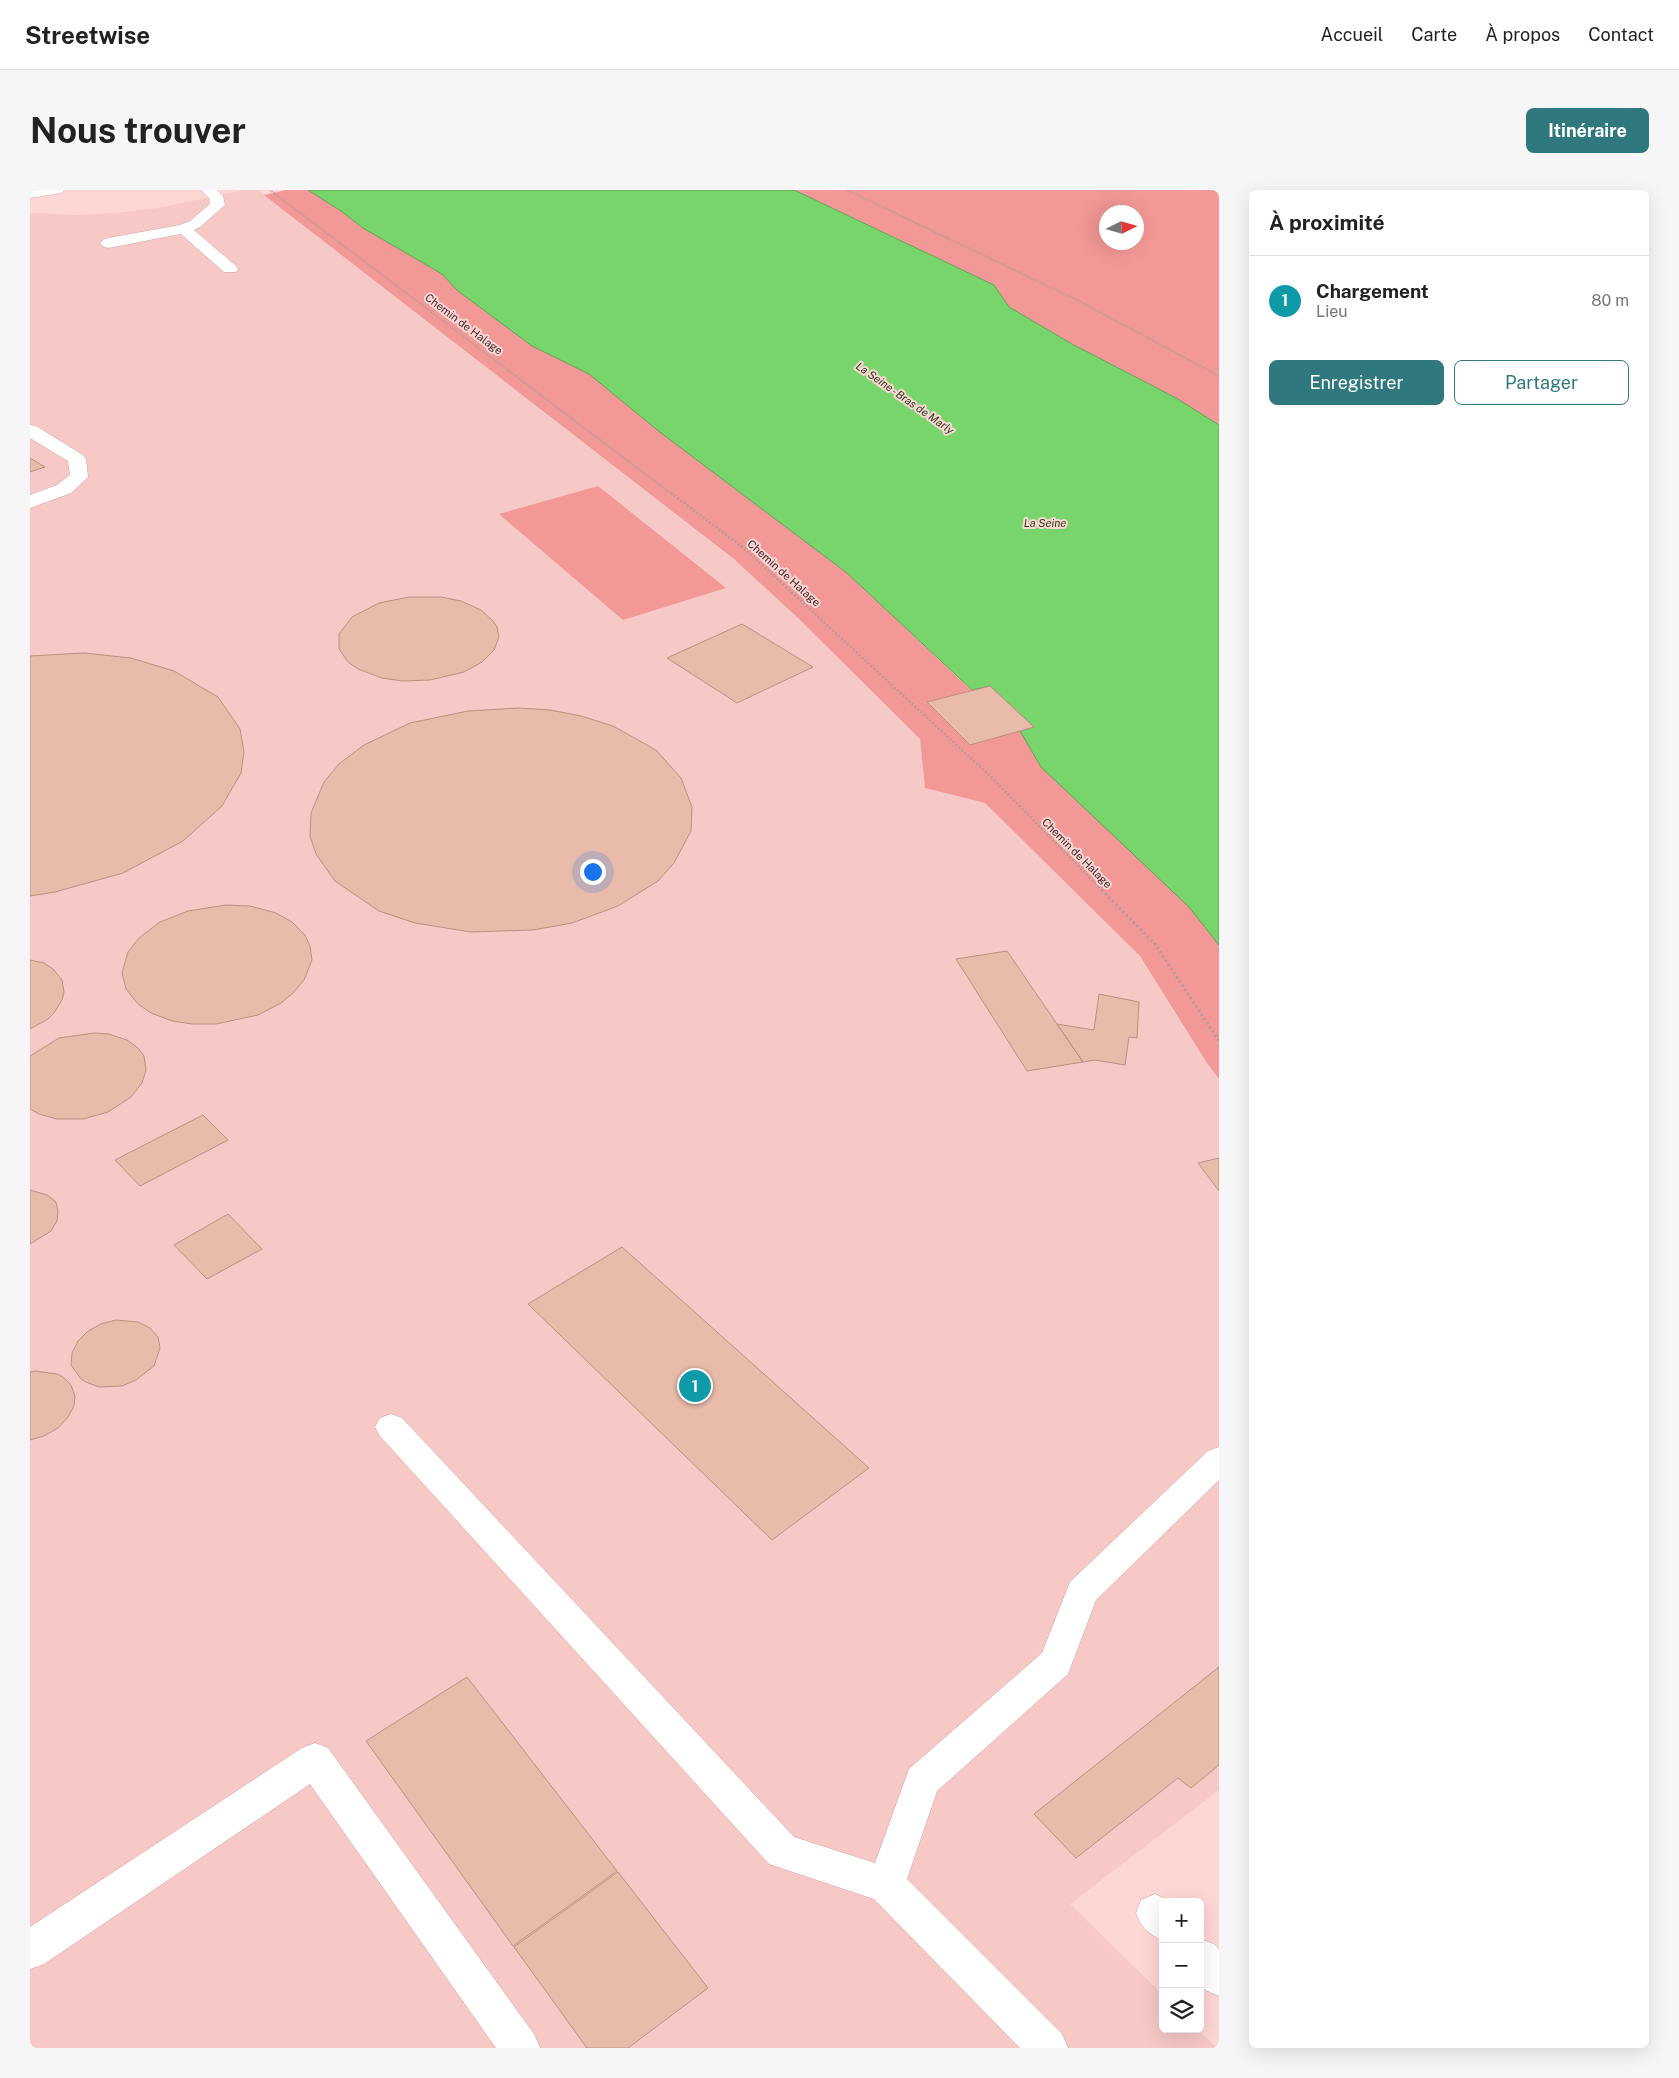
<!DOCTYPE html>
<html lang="fr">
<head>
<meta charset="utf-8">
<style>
	:root { --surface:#fff; --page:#f6f6f6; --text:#222; --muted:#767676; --line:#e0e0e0; --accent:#2f797e }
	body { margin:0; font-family:"Public Sans",sans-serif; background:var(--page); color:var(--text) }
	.controls { position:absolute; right:15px; bottom:15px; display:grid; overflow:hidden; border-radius:8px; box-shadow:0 5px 20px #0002 }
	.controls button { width:45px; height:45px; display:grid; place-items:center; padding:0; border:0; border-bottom:1px solid var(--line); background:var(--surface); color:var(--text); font:25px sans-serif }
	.compass { position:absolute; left:1069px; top:15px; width:45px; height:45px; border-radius:50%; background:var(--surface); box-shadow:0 5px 20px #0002; rotate:85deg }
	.you { position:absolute; left:562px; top:681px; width:18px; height:18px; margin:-12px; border:4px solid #fff; border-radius:50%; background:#1a73e8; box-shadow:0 0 0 8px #1a73e833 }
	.badge { display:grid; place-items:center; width:32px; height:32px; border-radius:50%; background:var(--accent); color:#fff; font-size:16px; font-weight:700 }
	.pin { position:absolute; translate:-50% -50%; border:2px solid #fff; box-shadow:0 1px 5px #0006 }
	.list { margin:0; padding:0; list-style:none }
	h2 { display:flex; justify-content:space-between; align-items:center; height:65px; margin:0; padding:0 20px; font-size:21px }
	h2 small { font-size:16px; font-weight:400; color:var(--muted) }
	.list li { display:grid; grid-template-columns:32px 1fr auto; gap:15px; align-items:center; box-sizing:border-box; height:90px; padding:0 20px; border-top:1px solid var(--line) }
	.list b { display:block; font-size:19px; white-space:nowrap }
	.list p { margin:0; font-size:16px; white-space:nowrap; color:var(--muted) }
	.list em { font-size:16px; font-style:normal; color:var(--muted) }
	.actions { display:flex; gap:10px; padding:15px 20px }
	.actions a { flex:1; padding:11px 0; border:1px solid var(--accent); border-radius:8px; text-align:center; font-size:18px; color:var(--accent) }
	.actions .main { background:var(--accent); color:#fff }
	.icon { flex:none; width:28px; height:28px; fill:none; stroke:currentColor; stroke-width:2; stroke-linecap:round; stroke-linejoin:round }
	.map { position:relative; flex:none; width:1189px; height:1858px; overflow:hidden; border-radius:8px }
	header { display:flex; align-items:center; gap:30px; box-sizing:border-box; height:70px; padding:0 25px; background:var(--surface); border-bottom:1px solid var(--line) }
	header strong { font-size:24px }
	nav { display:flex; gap:28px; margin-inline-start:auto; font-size:18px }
	.intro { display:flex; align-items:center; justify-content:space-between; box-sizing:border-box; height:120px; padding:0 30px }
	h1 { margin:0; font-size:35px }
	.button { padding:12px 22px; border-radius:8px; background:var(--accent); color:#fff; font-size:18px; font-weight:700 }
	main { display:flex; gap:30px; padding:0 30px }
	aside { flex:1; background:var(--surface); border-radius:8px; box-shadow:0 5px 20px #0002 }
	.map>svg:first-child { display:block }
</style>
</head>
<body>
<header>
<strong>Streetwise</strong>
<nav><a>Accueil</a><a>Carte</a><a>À propos</a><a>Contact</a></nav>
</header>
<div class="intro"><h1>Nous trouver</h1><a class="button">Itinéraire</a></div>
<main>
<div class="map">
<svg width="1189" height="1858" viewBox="0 0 1189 1858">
	<rect width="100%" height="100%" fill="#fed6d4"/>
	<path fill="#f6c8c6" d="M214 0H228L704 369 768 428 890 549 895 598 955 613 1110 766 1177 873 1189 889V1600L1040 1714 1133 1805V1839H1167L1187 1858H0V23L49 25 86 23 129 18Z"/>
	<path fill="#f29896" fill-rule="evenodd" d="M256 0H278L311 21 333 38 412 84 428 101 502 156 559 184 631 243 817 383 941 500 960 496 1004 537 990 541 1159 717 1189 755V889L1177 873 1110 766 955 613 895 598 890 549 768 428 704 369 234 5Z
		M764 0H1189V235L1146 208 1042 154 979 117 964 95ZM1076 22H1106V52H1076Z
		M568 296 696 398 593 430 469 324Z"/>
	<path fill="#77d56b" stroke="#65a157" d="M278 0H764L964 95 979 117 1042 154 1146 208 1189 235V755L1159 717 1011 577 990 541 1004 537 960 496 942 500 817 383 631 243 559 184 502 156 428 101 412 84 333 38 311 21Z"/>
	<path fill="#e8bbaa" stroke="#bc9181" d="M0 268 15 277 0 282Z
		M379 407H411L431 411 451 420 463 431 467 437 469 447 464 460 452 472 434 482 400 490 373 491 352 488 328 479 318 472 309 459V444L322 427 349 413Z
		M712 434 783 477 707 513 637 468Z
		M54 463 101 468 144 481 188 507 210 539 214 562 211 583 192 616 153 651 93 683 25 702 0 706V466Z
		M960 496 1004 537 940 555 897 512Z
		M488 518 520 520 551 526 583 536 626 560 651 588 662 617 661 641 644 673 628 691 588 716 542 733 503 740 441 742 385 733 349 721 305 691 286 664 280 646 281 623 294 592 309 574 334 555 380 533 438 521Z
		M196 715 220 716 246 723 262 732 275 745 280 756 282 770 274 790 263 803 251 813 228 825 186 834H162L142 831 121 823 108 814 96 799 92 783 98 762 109 748 130 732 158 721Z
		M977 761 1027 834 1053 872 997 881 926 769Z
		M0 770 14 773 23 779 32 790 34 802 32 810 24 823 18 829 0 839Z
		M1069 804 1109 812 1107 848 1099 847 1095 875 1065 870 1053 872 1027 834 1064 840Z
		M64 843 79 844 97 850 108 858 114 866 116 880 112 893 101 907 78 922 53 929H27L9 924 0 919V866L29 848Z
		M173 925 198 950 110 996 85 970Z
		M1189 968V1001L1168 973Z
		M0 1000 17 1005 26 1012 28 1021 27 1031 21 1041 0 1054Z
		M198 1024 232 1059 177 1089 144 1055Z
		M592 1057 839 1278 742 1350 498 1114Z
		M86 1130 108 1132 120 1138 128 1147 130 1158 124 1176 106 1190 92 1196 69 1197 56 1192 51 1189 41 1175 42 1163 48 1151 58 1141 71 1134Z
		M5 1181 27 1184 33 1187 41 1195 45 1206 44 1216 38 1227 28 1238 14 1246 0 1250V1182Z
		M1189 1477V1575L1161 1598 1148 1588 1046 1668 1004 1624Z
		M437 1487 587 1681 483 1756 336 1551Z
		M588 1682 678 1798 598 1858H557L484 1757Z"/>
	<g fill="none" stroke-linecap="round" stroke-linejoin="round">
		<g stroke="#d5a5a3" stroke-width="1">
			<path id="lane" d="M171 0H187L193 6 195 15 170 37 164 40 206 76 208 79 206 82H194L151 44 78 58 73 56 70 53 73 50 78 48 150 35 160 31 180 14 179 8Z
				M0 235 6 236 53 265 56 269 58 287 41 303 0 318V305L27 295 40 285 38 271 0 248Z
				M361 1224 372 1228 764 1647 845 1673 879 1579 1012 1463 1040 1392 1178 1261 1189 1257V1290L1066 1410 1038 1484 907 1601 877 1689 1032 1844 1038 1858H990L844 1709 739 1674 350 1246 345 1237 350 1228Z
				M285 1553 298 1558 504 1844 510 1858H466L280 1594 14 1774 0 1779V1737L272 1558Z
				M1125 1704 1141 1712H1133V1750C1118 1744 1112 1738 1106 1723L1111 1710Z
				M1170 1749 1184 1754 1189 1759V1806L1175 1800 1170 1795Z"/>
		</g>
		<g stroke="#d5a5a3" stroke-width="1">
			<path id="street" d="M0 0H34L32 3 0 8Z"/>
		</g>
		<path stroke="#ba9a98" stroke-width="2" stroke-dasharray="1 1" stroke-linecap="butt" d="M240 0 643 305
			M817 0 1049 111 1189 186"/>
		<path stroke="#ba9a98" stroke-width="2.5" stroke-dasharray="2 2" stroke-linecap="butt" d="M641 303 715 359 960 586 1069 697"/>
		<path stroke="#ba9a98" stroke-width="3" stroke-dasharray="2.5 2.5" stroke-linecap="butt" d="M1068 696 1125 754 1189 851"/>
		<use href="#lane" fill="#fff" fill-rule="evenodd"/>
		<use href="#street" fill="#fff" fill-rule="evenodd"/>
	</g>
	<g text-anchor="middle" stroke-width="4" stroke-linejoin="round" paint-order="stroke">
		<g font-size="11" fill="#3b2827" stroke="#fed6d4">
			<text transform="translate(434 134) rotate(37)" y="4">Chemin de Halage</text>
			<text transform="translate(754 383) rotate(42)" y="4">Chemin de Halage</text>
			<text transform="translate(1047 663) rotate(45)" y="4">Chemin de Halage</text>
		</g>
		<g font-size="11" font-style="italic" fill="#173b12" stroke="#fed6d4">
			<text transform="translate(875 208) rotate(35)" y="4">La Seine - Bras de Marly</text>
			<text x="1015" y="337">La Seine</text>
		</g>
	</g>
</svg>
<div class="controls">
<button>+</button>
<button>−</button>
<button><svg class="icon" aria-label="layers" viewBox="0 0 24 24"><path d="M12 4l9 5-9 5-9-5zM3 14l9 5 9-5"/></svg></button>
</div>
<svg class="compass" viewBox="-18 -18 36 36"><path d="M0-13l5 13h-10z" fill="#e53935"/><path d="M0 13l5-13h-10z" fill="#767676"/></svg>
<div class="you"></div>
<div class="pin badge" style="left:665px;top:1196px;background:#0f9aa8">1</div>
</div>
<aside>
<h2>À proximité<small></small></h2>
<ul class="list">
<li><span class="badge" style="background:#0f9aa8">1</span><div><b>Chargement</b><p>Lieu</p></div><em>80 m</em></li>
</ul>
<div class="actions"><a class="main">Enregistrer</a><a>Partager</a></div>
</aside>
</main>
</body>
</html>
